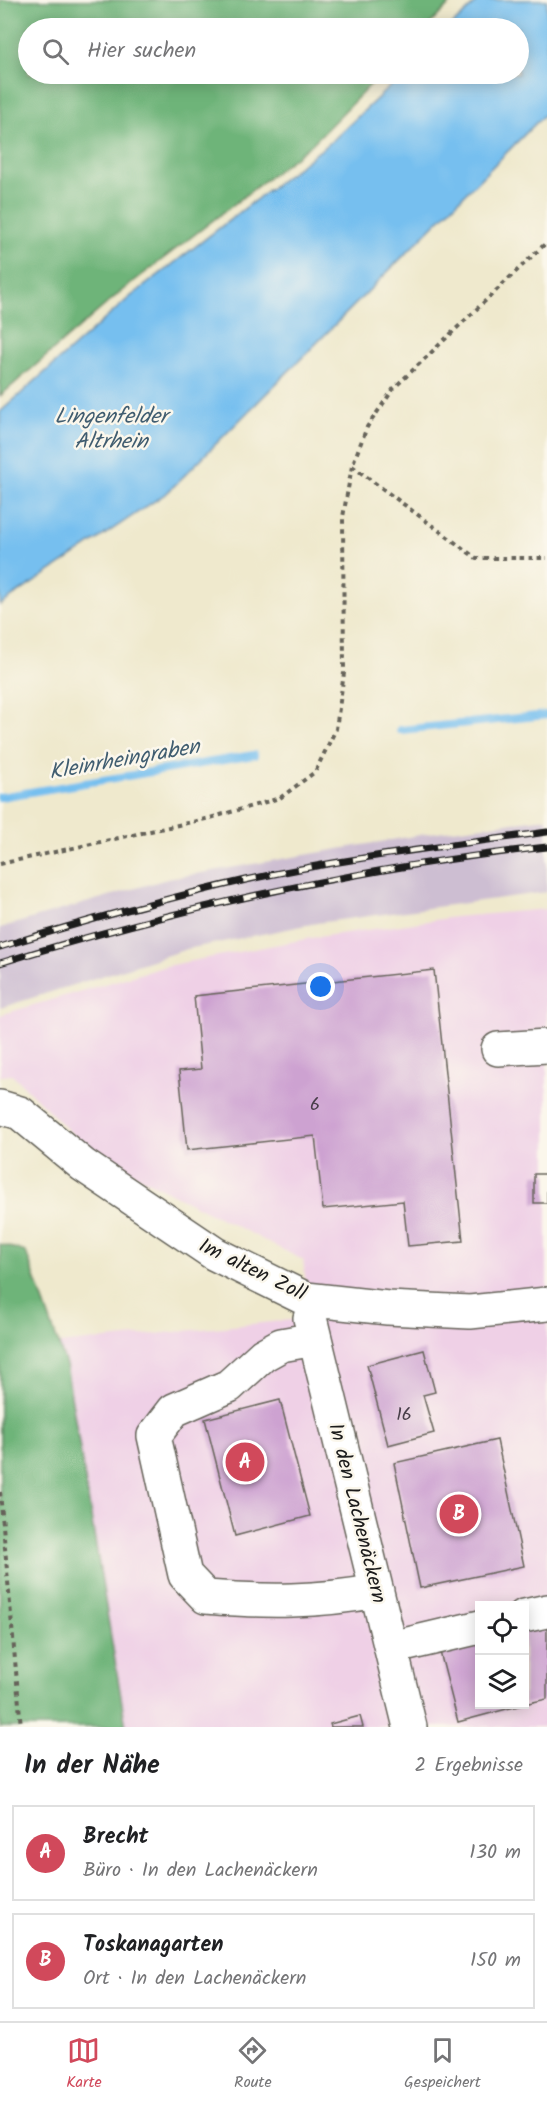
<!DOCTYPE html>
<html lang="de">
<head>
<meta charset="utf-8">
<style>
	:root { --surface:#fff; --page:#f6f6f6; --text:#202124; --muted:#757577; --line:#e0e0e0; --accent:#d1495b }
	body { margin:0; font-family:Kalam,sans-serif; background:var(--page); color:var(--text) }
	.controls { position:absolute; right:18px; bottom:18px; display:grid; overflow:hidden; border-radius:0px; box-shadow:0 3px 15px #0003 }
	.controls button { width:54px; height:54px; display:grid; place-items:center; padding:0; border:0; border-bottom:2px solid var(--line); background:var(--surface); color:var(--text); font:30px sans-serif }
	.you { position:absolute; left:321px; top:987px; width:21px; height:21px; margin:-15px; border:4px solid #fff; border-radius:50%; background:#1a73e8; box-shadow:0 0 0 9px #1a73e833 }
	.badge { display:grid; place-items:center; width:39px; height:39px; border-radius:50%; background:var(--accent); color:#fff; font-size:20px; font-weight:700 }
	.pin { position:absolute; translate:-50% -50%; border:3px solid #fff; box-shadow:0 2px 6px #0006 }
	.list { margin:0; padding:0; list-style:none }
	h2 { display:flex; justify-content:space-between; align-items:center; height:78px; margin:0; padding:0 24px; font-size:26px }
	h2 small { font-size:20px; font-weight:400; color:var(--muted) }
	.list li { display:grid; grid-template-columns:39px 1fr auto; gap:18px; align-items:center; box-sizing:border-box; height:96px; margin:0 12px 12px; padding:0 12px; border:2px solid var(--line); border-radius:0px }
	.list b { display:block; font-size:22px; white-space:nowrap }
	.list p { margin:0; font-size:20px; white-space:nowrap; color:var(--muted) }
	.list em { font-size:20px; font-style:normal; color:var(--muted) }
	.icon { flex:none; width:33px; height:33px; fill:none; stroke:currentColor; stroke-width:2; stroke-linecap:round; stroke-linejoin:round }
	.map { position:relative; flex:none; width:547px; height:1727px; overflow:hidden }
	.search { position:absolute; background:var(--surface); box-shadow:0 3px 15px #0003; left:18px; right:18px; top:18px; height:66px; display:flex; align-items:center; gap:15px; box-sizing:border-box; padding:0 21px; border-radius:33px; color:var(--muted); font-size:22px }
	.sheet { height:294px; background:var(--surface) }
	nav { display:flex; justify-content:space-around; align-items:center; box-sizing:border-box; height:84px; border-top:2px solid var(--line); background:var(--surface); font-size:16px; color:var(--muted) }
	nav a { display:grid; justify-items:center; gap:3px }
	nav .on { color:var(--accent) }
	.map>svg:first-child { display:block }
</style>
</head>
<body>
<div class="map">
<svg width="547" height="1727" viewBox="0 0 547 1727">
	<rect width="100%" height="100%" fill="#fbf7ec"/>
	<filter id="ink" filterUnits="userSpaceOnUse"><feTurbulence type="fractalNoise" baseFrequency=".0167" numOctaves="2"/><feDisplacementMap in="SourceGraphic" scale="12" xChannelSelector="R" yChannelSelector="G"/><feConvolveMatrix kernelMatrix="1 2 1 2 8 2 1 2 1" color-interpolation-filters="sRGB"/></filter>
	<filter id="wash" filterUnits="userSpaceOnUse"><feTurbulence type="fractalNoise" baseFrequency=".008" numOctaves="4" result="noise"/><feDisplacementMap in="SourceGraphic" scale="24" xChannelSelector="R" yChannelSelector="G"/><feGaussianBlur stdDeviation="1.35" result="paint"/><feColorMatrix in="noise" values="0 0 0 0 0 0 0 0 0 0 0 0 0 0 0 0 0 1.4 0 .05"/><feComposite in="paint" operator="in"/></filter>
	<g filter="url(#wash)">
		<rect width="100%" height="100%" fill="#efe9cd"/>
		<path fill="#efd0e6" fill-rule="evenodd" d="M547 909V1727H126L66 1365 59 1344 310 1318 303 1260 90 1152 13 1075 0 1076V1015L166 966 311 938 455 917ZM480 1606H524V1704H480Z"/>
		<path fill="#cdbed2" d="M547 818V892L317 923 187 949 0 1008V928L167 879 437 832Z"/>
		<path fill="#6eb479" stroke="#45684a" stroke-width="1.5" d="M0 0H454L426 28H28V74H381L312 144 124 289 0 396Z
			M0 1244 26 1252 66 1365 126 1727H0Z"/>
		<path fill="#76bfef" stroke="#496e86" stroke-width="1.5" d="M479 0H547V112L168 492 0 605V412L130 297 332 141 403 74H518V28H449Z"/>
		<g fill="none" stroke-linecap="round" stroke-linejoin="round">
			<path stroke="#76bfef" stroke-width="8" d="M400 730 547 715
				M0 797 254 755"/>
		</g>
		<g id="blocks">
			<path fill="#cda2d1" d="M434 970 463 1241 408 1246 403 1201 323 1209 315 1136 187 1150 179 1071 201 1069 194 996Z
				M534 1174H547V1203H534Z
				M424 1350 435 1392 423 1395 434 1433 388 1445 367 1365Z
				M280 1400 310 1516 235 1536 205 1419Z
				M497 1440 524 1566 420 1588 394 1463Z
				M547 1619V1699L524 1704V1625Z
				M480 1637V1704L522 1705 458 1722 439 1648Z
				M360 1716 363 1727H331L330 1724Z"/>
		</g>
	</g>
	<g filter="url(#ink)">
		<use href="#blocks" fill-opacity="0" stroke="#66645a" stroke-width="1.5"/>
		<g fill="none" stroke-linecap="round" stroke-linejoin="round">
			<g stroke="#66645a" stroke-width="36">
				<path id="minor" d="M498 1049 547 1046
					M0 1107 20 1113 83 1165 215 1254 306 1299 388 1308 470 1312 547 1304
					M310 1318 410 1727
					M315 1339 281 1345 263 1355 229 1386 174 1410 154 1436 185 1575 206 1597C267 1602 317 1602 377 1591
					M524 1616 547 1611
					M391 1648 480 1627"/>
			</g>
			<path stroke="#66645a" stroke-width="4" stroke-dasharray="4.5 4.5" stroke-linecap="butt" d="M352 466 476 558H547
				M0 864 210 818 280 798 315 772 336 729 344 673 343 517 352 466 367 427 394 388 547 242
				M0 1492 21 1727"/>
			<use href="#minor" stroke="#fff" stroke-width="33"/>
			<g stroke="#1c1c1c" stroke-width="7">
				<path id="rail" d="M0 947C81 922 163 899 246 880 345 858 446 846 547 832
					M0 963C179 908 361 867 547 847"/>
			</g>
			<use href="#rail" stroke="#fbf7ec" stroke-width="4.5" stroke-dasharray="14" stroke-linecap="butt"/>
		</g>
	</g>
	<g text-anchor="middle" stroke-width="5" stroke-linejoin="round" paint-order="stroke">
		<g font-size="18" fill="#483e49">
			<text x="315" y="1110">6</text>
			<text x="404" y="1420">16</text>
		</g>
		<g font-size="21" fill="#1c1c1c" stroke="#fbf7ec">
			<text transform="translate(253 1269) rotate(26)" y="7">Im alten Zoll</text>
			<text transform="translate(358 1513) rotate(76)" y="7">In den Lachenäckern</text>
		</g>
		<g font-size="22" font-style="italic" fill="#405d70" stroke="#fbf7ec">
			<text x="111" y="423">Lingenfelder<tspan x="111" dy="25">Altrhein</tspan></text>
			<text transform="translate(124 758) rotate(-10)" y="8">Kleinrheingraben</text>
		</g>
	</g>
</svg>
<div class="controls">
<button><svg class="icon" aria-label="locate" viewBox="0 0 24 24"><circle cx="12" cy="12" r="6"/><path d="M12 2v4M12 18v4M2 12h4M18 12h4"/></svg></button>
<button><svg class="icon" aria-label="layers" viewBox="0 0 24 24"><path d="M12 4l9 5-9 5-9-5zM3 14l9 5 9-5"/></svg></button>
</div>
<div class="you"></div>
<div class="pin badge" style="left:245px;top:1462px">A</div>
<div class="pin badge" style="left:459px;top:1514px">B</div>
<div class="search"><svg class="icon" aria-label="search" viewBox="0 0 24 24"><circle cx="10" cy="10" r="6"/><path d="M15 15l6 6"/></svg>Hier suchen</div>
</div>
<section class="sheet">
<h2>In der Nähe<small>2 Ergebnisse</small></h2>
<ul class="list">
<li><span class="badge">A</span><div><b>Brecht</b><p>Büro · In den Lachenäckern</p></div><em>130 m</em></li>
<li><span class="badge">B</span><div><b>Toskanagarten</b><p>Ort · In den Lachenäckern</p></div><em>150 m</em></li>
</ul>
</section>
<nav>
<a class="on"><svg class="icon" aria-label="map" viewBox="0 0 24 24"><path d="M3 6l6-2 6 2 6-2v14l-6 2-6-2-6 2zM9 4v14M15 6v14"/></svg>Karte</a>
<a><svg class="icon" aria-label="directions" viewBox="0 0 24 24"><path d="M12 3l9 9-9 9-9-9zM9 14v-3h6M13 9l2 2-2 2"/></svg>Route</a>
<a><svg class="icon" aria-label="saved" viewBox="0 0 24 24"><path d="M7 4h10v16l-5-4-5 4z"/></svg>Gespeichert</a>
</nav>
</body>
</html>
